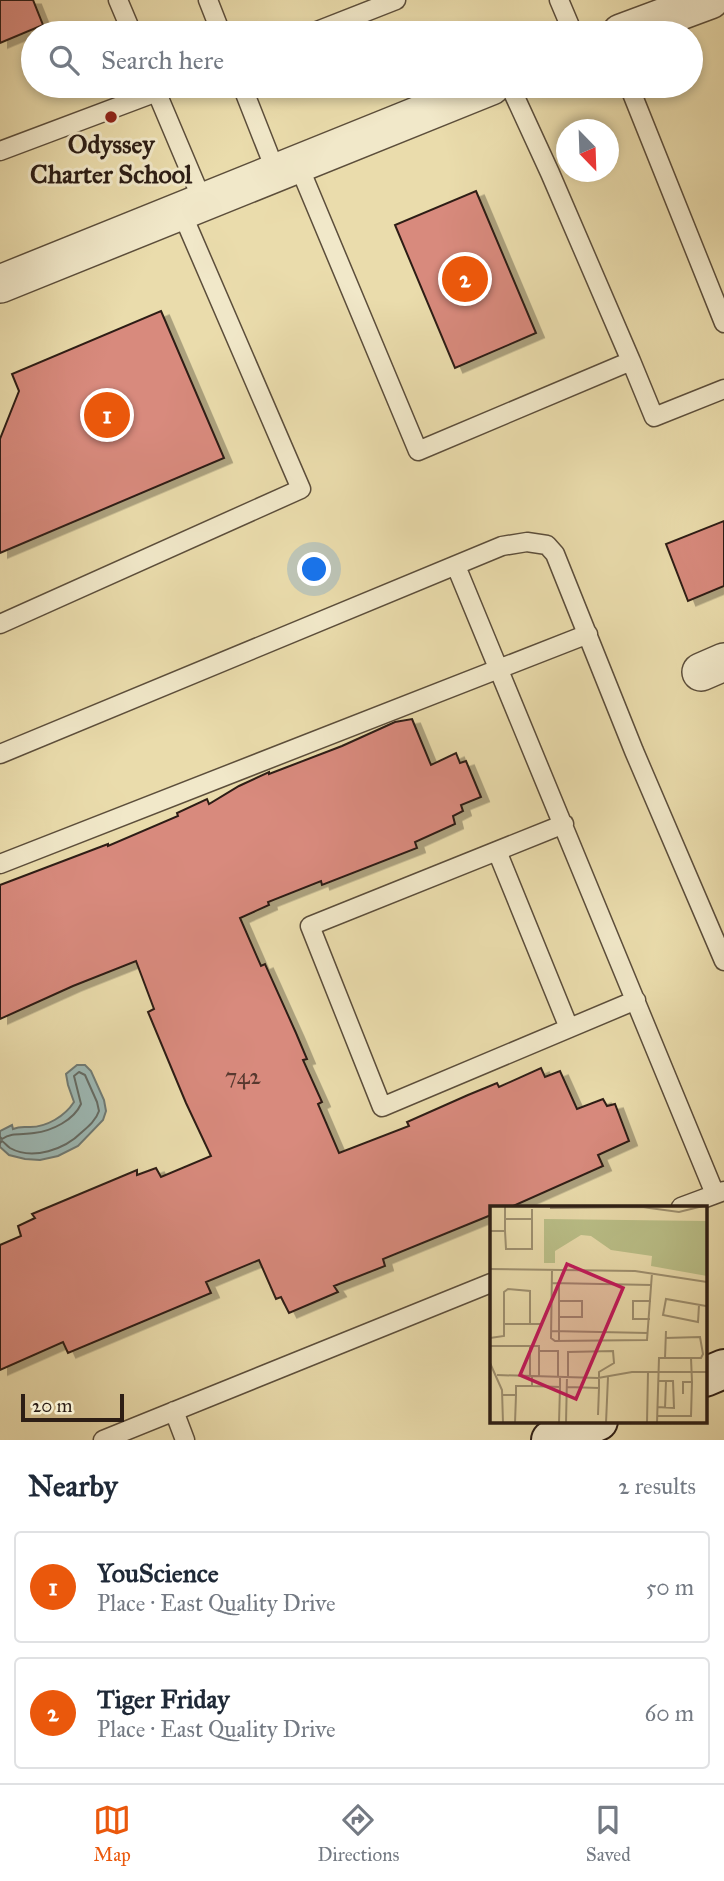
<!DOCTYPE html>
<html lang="en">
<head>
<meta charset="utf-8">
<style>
	:root { --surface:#fff; --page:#f2f2f3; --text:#1f2937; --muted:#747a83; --line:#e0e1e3; --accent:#ea580c }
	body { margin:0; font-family:"IM FELL Great Primer",serif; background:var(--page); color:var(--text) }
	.compass { position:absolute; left:556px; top:119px; width:63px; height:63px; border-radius:50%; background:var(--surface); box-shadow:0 4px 10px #0003; rotate:157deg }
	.scale { position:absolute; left:21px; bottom:18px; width:103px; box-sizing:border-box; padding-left:7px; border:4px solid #2d1e15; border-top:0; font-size:19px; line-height:24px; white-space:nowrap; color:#2d1e15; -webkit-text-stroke:5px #f1e8c9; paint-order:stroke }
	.you { position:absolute; left:315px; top:570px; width:24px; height:24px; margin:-18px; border:5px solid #fff; border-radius:50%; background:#1a73e8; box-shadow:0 0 0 10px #1a73e833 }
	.badge { display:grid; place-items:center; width:46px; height:46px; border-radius:50%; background:var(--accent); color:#fff; font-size:23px; font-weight:700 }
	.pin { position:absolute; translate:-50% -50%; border:4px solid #fff; box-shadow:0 2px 7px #0006 }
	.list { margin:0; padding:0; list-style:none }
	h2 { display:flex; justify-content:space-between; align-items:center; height:91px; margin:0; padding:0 28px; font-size:30px }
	h2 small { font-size:23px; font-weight:400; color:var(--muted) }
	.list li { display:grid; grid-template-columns:46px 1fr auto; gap:21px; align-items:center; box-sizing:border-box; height:112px; margin:0 14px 14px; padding:0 14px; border:2px solid var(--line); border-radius:7px }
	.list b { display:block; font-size:26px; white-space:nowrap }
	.list p { margin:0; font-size:23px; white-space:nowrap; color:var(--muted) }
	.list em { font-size:23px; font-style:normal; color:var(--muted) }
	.icon { flex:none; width:38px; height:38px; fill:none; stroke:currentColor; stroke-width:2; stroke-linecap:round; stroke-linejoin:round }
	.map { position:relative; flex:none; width:724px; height:1440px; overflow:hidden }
	.search { position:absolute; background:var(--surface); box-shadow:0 4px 10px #0003; left:21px; right:21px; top:21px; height:77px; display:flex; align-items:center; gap:18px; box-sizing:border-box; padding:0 24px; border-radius:38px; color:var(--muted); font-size:26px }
	.sheet { height:343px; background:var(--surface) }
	nav { display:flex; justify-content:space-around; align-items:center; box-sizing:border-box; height:98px; border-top:2px solid var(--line); background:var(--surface); font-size:19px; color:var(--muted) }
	nav a { display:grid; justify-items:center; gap:4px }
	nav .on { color:var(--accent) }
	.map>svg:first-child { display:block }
</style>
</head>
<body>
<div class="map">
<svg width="724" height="1440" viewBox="0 0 724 1440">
	<defs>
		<filter id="shadow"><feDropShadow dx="8" dy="4.5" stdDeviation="0" flood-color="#0004"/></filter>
	</defs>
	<rect width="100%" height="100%" fill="#eadcac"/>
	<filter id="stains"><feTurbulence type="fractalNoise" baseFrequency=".00286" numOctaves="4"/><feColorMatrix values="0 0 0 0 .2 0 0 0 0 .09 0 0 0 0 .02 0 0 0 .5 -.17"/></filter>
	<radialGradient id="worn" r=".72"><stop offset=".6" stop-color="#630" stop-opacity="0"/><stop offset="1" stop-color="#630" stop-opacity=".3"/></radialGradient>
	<path fill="#9db9b5" stroke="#707b75" stroke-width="2" d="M77 1065H85L91 1071 104 1100 106 1111 103 1120 78 1146 58 1156 40 1160 25 1159 9 1155 0 1147V1131L12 1125 13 1129C20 1126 23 1127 30 1127 47 1127 65 1116 74 1102L68 1085 66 1074Z"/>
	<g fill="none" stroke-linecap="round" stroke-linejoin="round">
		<path stroke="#656c65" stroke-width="2" d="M0 1137 2 1139C12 1132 23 1135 34 1133 52 1131 74 1120 81 1104L74 1076 79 1072 85 1075 97 1102 99 1111C96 1120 89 1126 82 1132 65 1149 33 1161 10 1148 7 1146 5 1143 2 1141L0 1143"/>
	</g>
	<path fill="#d88a7d" stroke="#2d1e15" stroke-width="2" filter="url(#shadow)" d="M0 0H33L43 25 0 43Z
		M476 191 536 333 455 368 395 225Z
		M161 311 224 458 0 553V439L19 391 12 374Z
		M724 521V586L688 601 666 544Z
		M412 719 431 765 456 753 460 763 466 761 481 797 461 805 463 811 453 816 455 824 415 842 417 848 322 885 321 881 268 902 269 905 240 918 261 966 265 964 296 1033 307 1059 303 1060 322 1102 318 1104 339 1153 409 1126 407 1122 468 1095 497 1083 499 1087 541 1068 545 1077 560 1071 577 1109 603 1099 607 1106 615 1104 629 1141 598 1155 603 1166 511 1207H491V1215L383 1259 385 1266 334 1286 338 1292 289 1313 281 1297 276 1299 259 1260 206 1282 211 1293 68 1353 63 1342 0 1370V1245L21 1236 18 1226 35 1218 32 1214 137 1170V1175L156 1168 161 1177 211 1156 186 1103 148 1012 154 1009 136 961 73 986 0 1019V885L108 844V846L178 816 177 813 207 799 209 804 239 786 269 772V774L342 746 395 722Z"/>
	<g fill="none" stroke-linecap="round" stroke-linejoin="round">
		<g stroke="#5c4e3b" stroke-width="21">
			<path id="lane" d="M118 0 132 33
				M208 0 221 33
				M559 0 573 33
				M312 33 396 0
				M154 86 203 202
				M242 86 276 172
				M510 86 550 173 631 361
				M629 86 724 323
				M0 151 157 92
				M298 164 418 451 631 361 654 417 724 389
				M456 566 715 1194
				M0 624 301 489 181 211
				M0 754 502 546 527 542 547 545 555 554 634 751 724 961
				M564 824 310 926 382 1107 636 1000
				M497 851 569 1028
				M0 864 588 634
				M681 1207 724 1191
				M174 1411 185 1440
				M103 1440 491 1283"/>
		</g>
		<g stroke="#5c4e3b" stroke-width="40">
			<path id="street" d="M621 33 710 0
				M0 284 491 86
				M701 672 724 662"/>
		</g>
		<g stroke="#2d1e15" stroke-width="42">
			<path id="secondary" d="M705 1377 724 1369
				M551 1440 598 1421"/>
		</g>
		<use href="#lane" stroke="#f1e8c9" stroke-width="18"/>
		<use href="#street" stroke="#f1e8c9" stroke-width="37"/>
		<use href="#secondary" stroke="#f1e8c9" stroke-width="38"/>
	</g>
	<circle fill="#8f2418" stroke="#f1e8c9" stroke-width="2.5" cx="111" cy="117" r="7"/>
	<g text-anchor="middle" stroke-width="6" stroke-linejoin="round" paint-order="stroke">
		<g font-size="23" fill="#58392f">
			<text x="243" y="1084">742</text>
		</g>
		<g font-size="26" font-weight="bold" fill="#2d1e15" stroke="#f1e8c9">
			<text x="111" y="153">Odyssey<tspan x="111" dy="30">Charter School</tspan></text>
		</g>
	</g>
	<g transform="translate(490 1206)">
		<rect width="217" height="217" fill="#eadcac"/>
		<path d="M54 13 217 15V70L161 60 162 50 121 44 101 30 91 29 65 45V57H54Z" fill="#babf88"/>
		<path fill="none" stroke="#9e9070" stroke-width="2" d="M15 0V25M60 2 152 1 189 6 213 0M15 13H42M0 25H15L16 43H42V3M0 63 145 65 217 76M62 64 61 132 65 135 157 134 162 67M61 77 161 79M209 99 208 116 173 109 176 93 216 100H217M69 111H92V95H69M160 113H143V95H161M15 118H53M61 125 158 127M0 132 14 130V86L18 83 40 85V118M69 135V77M0 140H49V145H68V171M49 145V170M175 152 176 125M0 157 12 184 13 217M7 169 108 172 142 166H217M40 170V140M42 180 70 181V171M77 181 109 182V166L124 157 123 145 78 146V171M193 188V176H202L201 152M13 189H26L25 217M26 189V180H42V170M167 201 184 202 183 175H168M175 202 176 175M108 209 109 182M167 210H201L202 176M69 217 70 181M76 217 77 171M116 217 118 171M157 217 158 166M167 217 169 152H211L213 148 210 131 175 132"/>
		<path fill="#c2185b" fill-opacity="0.15" stroke="#c2185b" stroke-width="3.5" d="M77 58 133 82 86 193 30 169Z"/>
		<rect width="217" height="217" fill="none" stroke="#2d1e15" stroke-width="3.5"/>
	</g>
	<rect width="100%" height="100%" filter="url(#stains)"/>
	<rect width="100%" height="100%" fill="url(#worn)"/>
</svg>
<svg class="compass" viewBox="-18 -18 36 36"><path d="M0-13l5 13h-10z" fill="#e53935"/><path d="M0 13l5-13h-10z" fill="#747a83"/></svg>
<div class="scale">20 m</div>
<div class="you"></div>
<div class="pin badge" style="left:107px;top:415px">1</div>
<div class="pin badge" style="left:465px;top:279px">2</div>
<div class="search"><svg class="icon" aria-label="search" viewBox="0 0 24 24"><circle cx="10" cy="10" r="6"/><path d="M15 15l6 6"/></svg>Search here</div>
</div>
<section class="sheet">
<h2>Nearby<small>2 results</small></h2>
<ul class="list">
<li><span class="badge">1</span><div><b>YouScience</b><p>Place · East Quality Drive</p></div><em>50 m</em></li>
<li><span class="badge">2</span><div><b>Tiger Friday</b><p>Place · East Quality Drive</p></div><em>60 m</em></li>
</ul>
</section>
<nav>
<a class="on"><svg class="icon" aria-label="map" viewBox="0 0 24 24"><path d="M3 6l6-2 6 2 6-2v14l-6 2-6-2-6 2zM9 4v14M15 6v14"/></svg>Map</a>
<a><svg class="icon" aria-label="directions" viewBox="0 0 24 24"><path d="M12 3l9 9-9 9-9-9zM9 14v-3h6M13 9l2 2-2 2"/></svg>Directions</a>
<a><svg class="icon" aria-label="saved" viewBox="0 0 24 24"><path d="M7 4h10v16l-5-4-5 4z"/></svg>Saved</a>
</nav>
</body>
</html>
